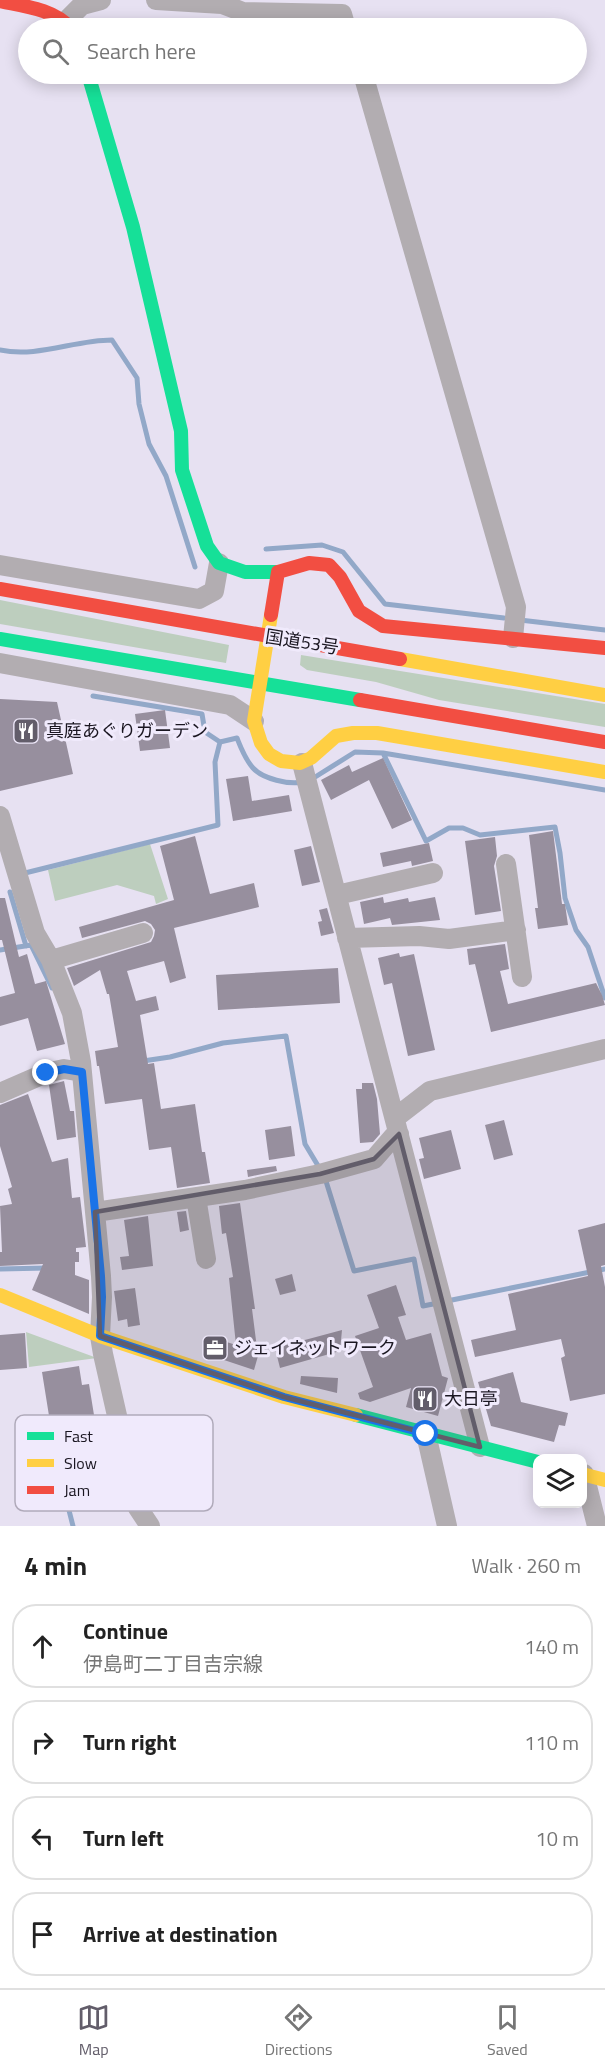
<!DOCTYPE html>
<html lang="en">
<head>
<meta charset="utf-8">
<style>
	:root { --surface:#fff; --page:#f6f6f6; --text:#222; --muted:#767676; --line:#e0e0e0; --accent:#625d6a }
	body { margin:0; font-family:"Titillium Web","Noto Sans JP",sans-serif; background:var(--page); color:var(--text) }
	.controls { position:absolute; right:18px; bottom:18px; display:grid; overflow:hidden; border-radius:12px; box-shadow:0 3px 15px #0003 }
	.controls button { width:54px; height:54px; display:grid; place-items:center; padding:0; border:0; border-bottom:2px solid var(--line); background:var(--surface); color:var(--text); font:30px sans-serif }
	.stop { position:absolute; width:18px; height:18px; margin:-14px; border:4px solid #1a73e8; border-radius:50%; background:#fff }
	.stop.end { background:#1a73e8; border-color:#fff; box-shadow:0 2px 6px #0008 }
	.list { margin:0; padding:0; list-style:none }
	h2 { display:flex; justify-content:space-between; align-items:center; height:78px; margin:0; padding:0 24px; font-size:26px }
	h2 small { font-size:20px; font-weight:400; color:var(--muted) }
	.list li { display:grid; grid-template-columns:39px 1fr auto; gap:18px; align-items:center; box-sizing:border-box; height:84px; margin:0 12px 12px; padding:0 12px; border:2px solid var(--line); border-radius:24px }
	.list b { display:block; font-size:22px; white-space:nowrap }
	.list p { margin:0; font-size:20px; white-space:nowrap; color:var(--muted) }
	.list em { font-size:20px; font-style:normal; color:var(--muted) }
	.icon { flex:none; width:33px; height:33px; fill:none; stroke:currentColor; stroke-width:2; stroke-linecap:round; stroke-linejoin:round }
	.map { position:relative; flex:none; width:605px; height:1526px; overflow:hidden }
	.search { position:absolute; background:var(--surface); box-shadow:0 3px 15px #0003; left:18px; right:18px; top:18px; height:66px; display:flex; align-items:center; gap:15px; box-sizing:border-box; padding:0 21px; border-radius:33px; color:var(--muted); font-size:22px }
	.sheet { height:462px; background:var(--surface) }
	nav { display:flex; justify-content:space-around; align-items:center; box-sizing:border-box; height:84px; border-top:2px solid var(--line); background:var(--surface); font-size:16px; color:var(--muted) }
	nav a { display:grid; justify-items:center; gap:3px }
	nav .on { color:var(--accent) }
	.map>svg:first-child { display:block }
</style>
</head>
<body>
<div class="map">
<svg width="605" height="1526" viewBox="0 0 605 1526">
	<rect width="100%" height="100%" fill="#e7e1f2"/>
	<path fill="#bdcebe" d="M0 600 229 645 226 663 0 624Z
		M301 655 605 704V727L439 700 376 682 307 670 300 665Z
		M150 844 168 899 156 904 154 896 117 885 55 901 48 870Z
		M26 1332 97 1358 29 1367Z"/>
	<g fill="none" stroke-linecap="round" stroke-linejoin="round">
		<path stroke="#92a8c8" stroke-width="5" d="M0 350C38 358 74 340 112 340L137 378 139 404 149 444 166 476 195 567
			M266 549 322 545 343 552 385 604 504 618
			M520 620 605 630
			M93 696 202 714 205 732 220 742 237 738C241 748 245 759 253 768 263 779 289 785 303 782
			M383 753 605 790
			M312 779 355 752 383 753 426 841 449 828H463L480 835 555 827 560 853 565 898 576 930 588 947 605 998
			M21 874 218 825 215 762 220 742
			M10 892 26 946
			M0 950 31 945 52 988
			M143 1061 170 1057 223 1043 286 1036 305 1144 320 1169
			M325 1178 354 1271 414 1259 423 1306 438 1303
			M0 1269 47 1268
			M447 1301 605 1269
			M73 1526 61 1479 62 1471 117 1451"/>
	</g>
	<path fill="#978f9e" d="M0 699 57 702 73 774 0 791Z
		M165 710 170 748 140 751 135 714Z
		M383 758 412 820 392 829 369 780 331 800 321 780 349 765 352 772Z
		M248 776 252 801 289 795 292 811 233 821 226 779Z
		M553 831 562 904H565L568 925 538 929 535 908H538L529 835Z
		M195 836 210 894 254 883 259 907 174 928 186 978 170 983 164 961 127 971 136 1001 156 996 159 1010 140 1015 148 1064 154 1063 161 1109 195 1104 202 1152H205L210 1183 177 1188 171 1147 149 1150 142 1099 105 1104 99 1066H97L95 1051 118 1047 109 994H107L100 970 74 986 67 968 151 942 154 936 155 930 151 924 145 921 82 938 79 927 174 900 160 846Z
		M495 837 497 856 494 866 501 911 475 915 465 841Z
		M429 843 433 861 412 866 411 861 383 867 380 853Z
		M311 846 320 882 302 886 294 850Z
		M383 897 384 903 408 898 409 902 435 897 440 920 392 925 390 918 364 924 360 902Z
		M0 898H5L19 957 27 954 35 984 46 981 65 1044 37 1051 28 1018 0 1026V997L15 993 2 940H0Z
		M327 908 334 933 321 936 318 922 322 921 319 910Z
		M505 944 509 969 500 971 508 1004 596 983 602 995 605 1005 491 1032 475 964 469 965 467 949Z
		M399 953 400 957 414 954 435 1050 408 1056 392 983 384 985 378 958Z
		M338 968 340 1003 218 1010 216 975Z
		M64 1081 70 1111H74L76 1137 57 1140 49 1085Z
		M362 1083H373L377 1099 380 1134 373 1142 360 1143 356 1089H362Z
		M28 1094 52 1162 68 1158 72 1198 80 1197 86 1247 76 1248V1252H79V1262H75V1275L89 1280V1314L32 1290 43 1264 0 1266V1252H2L0 1206 12 1204 8 1189 12 1187 0 1146V1105Z
		M504 1120 513 1155 494 1160 485 1125Z
		M291 1126 295 1156 269 1160 265 1130Z
		M451 1130 461 1169 424 1179 419 1159 424 1158 419 1138Z
		M276 1166 277 1171 248 1177 247 1170Z
		M240 1203 255 1309H252L258 1356 254 1370 203 1353 208 1336 236 1345 229 1278 233 1277 226 1233 222 1234 219 1206Z
		M186 1211 189 1230 180 1232 177 1212Z
		M148 1216 153 1266 122 1270 120 1257 129 1256 124 1220Z
		M605 1223V1265L601 1266 605 1287V1394L570 1401 561 1358 565 1356 561 1339 475 1357 471 1340 516 1330 508 1294 588 1276 578 1230Z
		M292 1274 296 1291 280 1295 275 1279Z
		M396 1285 406 1315 398 1317 406 1340 431 1333 442 1376 448 1378 438 1416 406 1407 411 1388 370 1402 360 1399 358 1393 373 1387 355 1336 379 1328 367 1295Z
		M135 1288 140 1325 128 1327 127 1319 118 1321 114 1291Z
		M342 1330 340 1351 280 1368 275 1348Z
		M25 1333 27 1368 0 1370V1335Z
		M79 1366 82 1385 89 1384 94 1415 50 1422 42 1372Z
		M513 1372 521 1402 568 1413 565 1426 559 1425 554 1442 491 1426 478 1382Z
		M301 1376 338 1378 337 1393 300 1384Z"/>
	<g fill="none" stroke-linecap="round" stroke-linejoin="round">
		<path stroke="#b2adb1" stroke-width="20" d="M156 0 222 4 243 12 342 14 346 28
			M66 21 82 5 101 0
			M363 74 516 607 513 638
			M0 565 199 599 214 591 219 563
			M0 663 230 705 254 721
			M302 763 480 1447
			M0 816 35 933 51 960 72 1013 81 1062 101 1276 102 1297 100 1336 103 1354 138 1508 150 1526
			M506 864 522 977
			M337 895 433 873
			M347 938 419 936 449 939 516 930
			M51 960 143 933
			M0 1093 46 1073 64 1069 82 1072
			M395 1118 430 1091 605 1049
			M196 1197 206 1259
			M95 1212 245 1190 320 1174 374 1159 393 1137 399 1134
			M426 1434 447 1526
			M584 1474 597 1526"/>
		<path stroke="#16e098" stroke-width="14" d="M88 74 133 227 181 431 182 470 207 546 219 563 245 572H278
			M0 639 360 700
			M356 1415 538 1462"/>
		<path stroke="#ffcf43" stroke-width="14" d="M271 615 254 721 261 743 269 754 281 761 300 763 311 758 336 736 353 733H377L605 772
			M400 659 605 695
			M0 1295 100 1336 284 1397 356 1415
			M582 1474 605 1480"/>
		<path stroke="#f24e42" stroke-width="14" d="M0 1C23 6 54 9 70 28
			M0 589 400 659
			M271 615 278 572 309 563 329 565 340 577 359 611 383 626 605 648
			M360 700 605 742"/>
	</g>
	<g fill="none" stroke-linecap="round" stroke-linejoin="round">
		<path stroke="#1a73e8" stroke-width="8" d="M46 1073 64 1069 82 1072 101 1276 102 1297 100 1336 284 1397 426 1434"/>
	</g>
	<path fill="#625d6a" fill-opacity="0.2" stroke="#625d6a" stroke-width="4.5" stroke-linejoin="round" d="M399 1134 480 1447 284 1397 100 1336 95 1212 320 1174 374 1159Z"/>
	<defs>
		<g id="restaurant-square" transform="scale(1.35)"><rect x="-9" y="-9" width="18" height="18" rx="4" fill="#625d6a" stroke="#f0eafc"/><path d="M-5-6h1v4h1v-4h1v4h1v-4h1v5L-1.5 .5V6h-2V.5L-5-1ZM5-6V6H3V1.5H1.5Q1.5-4 5-6Z" fill="#fff"/></g>
		<g id="office-square" transform="scale(1.35)"><rect x="-9" y="-9" width="18" height="18" rx="4" fill="#625d6a" stroke="#f0eafc"/><path d="M-6-3h4V-5.5h4V-3h4V5H-6ZM-1-4.5V-3h2v-1.5ZM-6 0V1H6V0Z" fill="#fff"/></g>
	</defs>
	<g fill-rule="evenodd">
		<use href="#restaurant-square" x="26" y="731"/>
		<use href="#office-square" x="215" y="1348"/>
		<use href="#restaurant-square" x="425" y="1399"/>
	</g>
	<g text-anchor="middle" stroke-width="6" stroke-linejoin="round" paint-order="stroke">
		<g font-size="18" fill="#1a1621" stroke="#f0eafc">
			<text transform="translate(302 642) rotate(9)" y="6">国道53号</text>
		</g>
		<g font-size="18" fill="#1a1621" stroke="#f0eafc" text-anchor="start">
			<text x="46" y="737">真庭あぐりガーデン</text>
			<text x="234" y="1354">ジェイネットワーク</text>
			<text x="444" y="1405">大日亭</text>
		</g>
	</g>
	<rect x="15" y="1415" width="198" height="96" rx="9" fill="#f0eafc" stroke="#b0aaba" stroke-width="1.5"/>
	<rect x="27" y="1432" width="27" height="8" fill="#16e098"/>
	<rect x="27" y="1459" width="27" height="8" fill="#ffcf43"/>
	<rect x="27" y="1486" width="27" height="8" fill="#f24e42"/>
	<g font-size="16" fill="#1a1621">
		<text x="64" y="1442">Fast</text>
		<text x="64" y="1469">Slow</text>
		<text x="64" y="1496">Jam</text>
	</g>
</svg>
<div class="controls">
<button><svg class="icon" aria-label="layers" viewBox="0 0 24 24"><path d="M12 4l9 5-9 5-9-5zM3 14l9 5 9-5"/></svg></button>
</div>
<div class="stop" style="left:426px;top:1434px"></div>
<div class="stop end" style="left:46px;top:1073px"></div>
<div class="search"><svg class="icon" aria-label="search" viewBox="0 0 24 24"><circle cx="10" cy="10" r="6"/><path d="M15 15l6 6"/></svg>Search here</div>
</div>
<section class="sheet">
<h2>4 min<small>Walk · 260 m</small></h2>
<ul class="list">
<li><svg class="icon" aria-label="ahead" viewBox="0 0 24 24"><path d="M12 20V5M6 11l6-6 6 6"/></svg><div><b>Continue</b><p>伊島町二丁目吉宗線</p></div><em>140 m</em></li>
<li><svg class="icon" aria-label="right" viewBox="0 0 24 24"><path d="M7 20v-9h11M14 6l5 5-5 5"/></svg><div><b>Turn right</b></div><em>110 m</em></li>
<li><svg class="icon" aria-label="left" viewBox="0 0 24 24"><path d="M17 20v-9H6M10 6l-5 5 5 5"/></svg><div><b>Turn left</b></div><em>10 m</em></li>
<li><svg class="icon" aria-label="arrive" viewBox="0 0 24 24"><path d="M6 21V4h12l-3 4 3 4H6"/></svg><div><b>Arrive at destination</b></div></li>
</ul>
</section>
<nav>
<a class="on"><svg class="icon" aria-label="map" viewBox="0 0 24 24"><path d="M3 6l6-2 6 2 6-2v14l-6 2-6-2-6 2zM9 4v14M15 6v14"/></svg>Map</a>
<a><svg class="icon" aria-label="directions" viewBox="0 0 24 24"><path d="M12 3l9 9-9 9-9-9zM9 14v-3h6M13 9l2 2-2 2"/></svg>Directions</a>
<a><svg class="icon" aria-label="saved" viewBox="0 0 24 24"><path d="M7 4h10v16l-5-4-5 4z"/></svg>Saved</a>
</nav>
</body>
</html>
